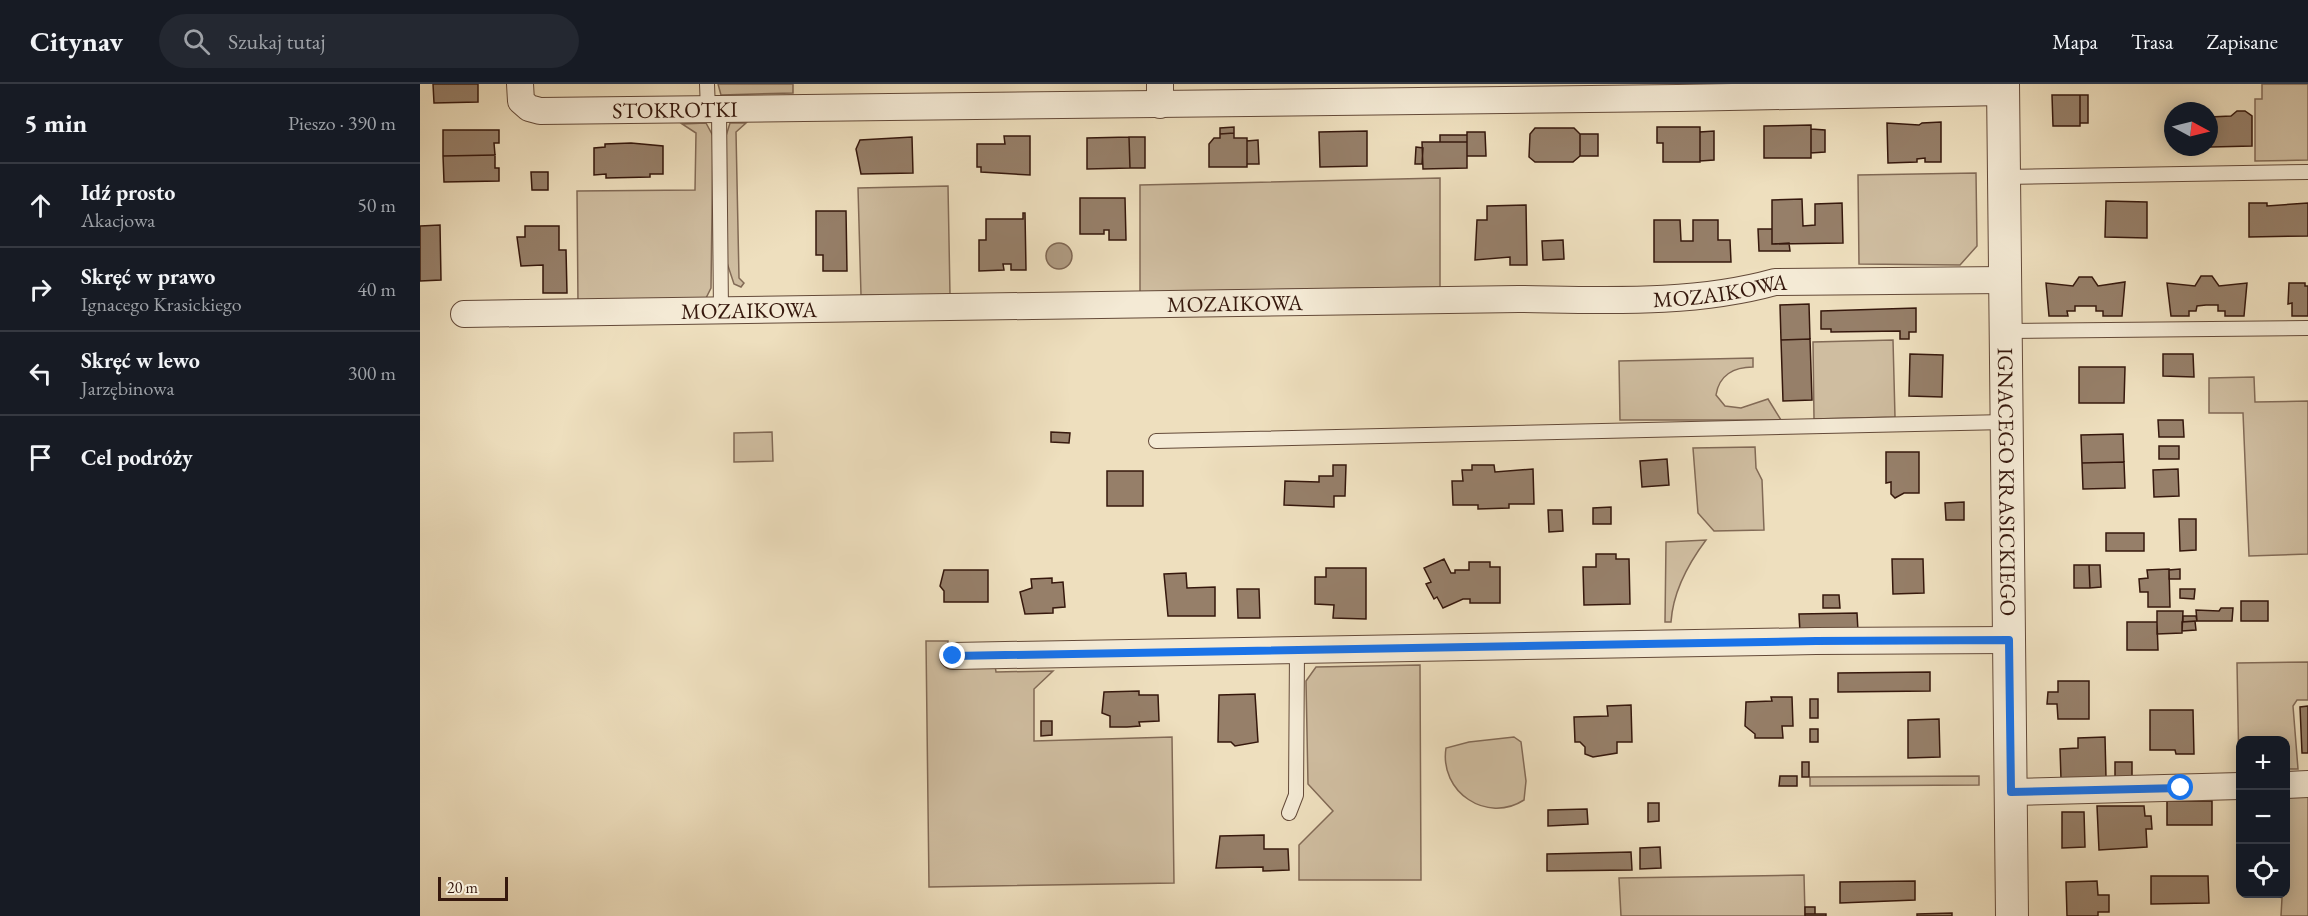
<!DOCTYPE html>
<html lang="pl">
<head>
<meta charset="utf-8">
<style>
	:root { --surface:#171b24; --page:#242831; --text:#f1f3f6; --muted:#9ea1a6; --line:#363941 }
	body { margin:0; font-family:"EB Garamond",serif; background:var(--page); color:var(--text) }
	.controls { position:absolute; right:18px; bottom:18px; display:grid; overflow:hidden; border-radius:12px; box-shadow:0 3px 15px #0003 }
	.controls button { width:54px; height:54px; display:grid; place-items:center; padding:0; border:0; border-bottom:2px solid var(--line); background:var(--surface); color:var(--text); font:30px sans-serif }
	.compass { position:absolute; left:1744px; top:18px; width:54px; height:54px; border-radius:50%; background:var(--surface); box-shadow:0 3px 15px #0003; rotate:97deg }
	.scale { position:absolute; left:18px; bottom:15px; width:70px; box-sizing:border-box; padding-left:6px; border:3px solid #36180d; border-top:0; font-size:16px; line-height:21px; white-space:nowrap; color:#36180d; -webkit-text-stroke:4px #f4ead5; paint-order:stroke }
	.stop { position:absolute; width:18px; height:18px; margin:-14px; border:4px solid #1a73e8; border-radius:50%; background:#fff }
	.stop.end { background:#1a73e8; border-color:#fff; box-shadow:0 2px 6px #0008 }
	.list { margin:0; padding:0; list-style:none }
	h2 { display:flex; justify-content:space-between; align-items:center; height:78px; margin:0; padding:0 24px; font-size:26px }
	h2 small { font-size:20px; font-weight:400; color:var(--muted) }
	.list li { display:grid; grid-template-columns:39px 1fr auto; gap:18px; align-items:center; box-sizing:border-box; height:84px; padding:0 24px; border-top:2px solid var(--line) }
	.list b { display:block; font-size:22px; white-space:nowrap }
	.list p { margin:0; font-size:20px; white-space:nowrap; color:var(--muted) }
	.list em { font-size:20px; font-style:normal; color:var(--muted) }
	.icon { flex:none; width:33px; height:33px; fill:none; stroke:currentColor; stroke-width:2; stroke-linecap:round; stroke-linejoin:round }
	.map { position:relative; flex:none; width:1888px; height:832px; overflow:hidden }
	header { display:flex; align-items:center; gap:36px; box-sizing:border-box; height:84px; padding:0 30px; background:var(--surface); border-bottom:2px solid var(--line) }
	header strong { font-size:28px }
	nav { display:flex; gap:33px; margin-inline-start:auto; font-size:21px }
	.search { width:420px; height:54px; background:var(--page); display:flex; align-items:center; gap:15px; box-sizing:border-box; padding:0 21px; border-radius:33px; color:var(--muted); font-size:22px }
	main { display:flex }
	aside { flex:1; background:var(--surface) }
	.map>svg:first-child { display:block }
</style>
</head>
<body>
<header>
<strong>Citynav</strong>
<div class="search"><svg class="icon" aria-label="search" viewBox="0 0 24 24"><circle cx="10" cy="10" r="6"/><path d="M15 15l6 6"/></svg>Szukaj tutaj</div>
<nav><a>Mapa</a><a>Trasa</a><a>Zapisane</a></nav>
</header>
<main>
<aside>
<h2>5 min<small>Pieszo · 390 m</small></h2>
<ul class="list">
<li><svg class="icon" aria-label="ahead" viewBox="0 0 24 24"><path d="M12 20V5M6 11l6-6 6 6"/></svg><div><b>Idź prosto</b><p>Akacjowa</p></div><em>50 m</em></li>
<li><svg class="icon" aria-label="right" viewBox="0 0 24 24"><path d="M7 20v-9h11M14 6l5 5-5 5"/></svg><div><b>Skręć w prawo</b><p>Ignacego Krasickiego</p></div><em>40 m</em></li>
<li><svg class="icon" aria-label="left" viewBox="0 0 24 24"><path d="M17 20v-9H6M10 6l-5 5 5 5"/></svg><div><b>Skręć w lewo</b><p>Jarzębinowa</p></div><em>300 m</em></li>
<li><svg class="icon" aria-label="arrive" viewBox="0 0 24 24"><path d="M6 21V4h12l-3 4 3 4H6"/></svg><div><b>Cel podróży</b></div></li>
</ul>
</aside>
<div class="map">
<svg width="1888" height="832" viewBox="0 0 1888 832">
	<rect width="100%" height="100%" fill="#eedfbe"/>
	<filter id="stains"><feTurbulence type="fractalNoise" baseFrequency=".00333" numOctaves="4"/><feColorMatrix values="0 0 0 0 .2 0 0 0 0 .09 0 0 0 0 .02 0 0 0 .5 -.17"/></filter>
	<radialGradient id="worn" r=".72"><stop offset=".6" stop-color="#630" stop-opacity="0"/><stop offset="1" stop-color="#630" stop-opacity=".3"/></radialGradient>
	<path fill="#cfbda0" stroke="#826a56" stroke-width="1.5" d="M298 0H373V9L301 11Z
		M1842 0H1888V76L1835 77V15H1842Z
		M286 39 293 52 291 204 283 220 158 219 157 107 275 106 276 49 262 40Z
		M310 39H326L316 48 319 194 324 199 321 203 314 200 306 176V52Z
		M1556 89 1557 162 1540 181 1439 180 1438 91Z
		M1020 94V203L720 208V101Z
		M528 102 530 211H441L438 104Z
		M1473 256 1475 333 1394 335 1393 258Z
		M1333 274V283C1314 283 1299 291 1296 311L1305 322 1321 324 1348 315 1361 336H1200L1199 277Z
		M1834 293 1835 318 1888 317V470L1829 472 1823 329H1789V294Z
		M352 348 353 377 314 378V349Z
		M1335 363 1336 384 1342 396 1344 446 1294 447 1278 429 1273 364Z
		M1286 456C1268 480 1253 507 1251 538H1245L1246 458Z
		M506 557H528V581H575L576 588 633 587 614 605V657L752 653 754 799 509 803Z
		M1888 578V616H1877L1873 622 1878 685H1866V656H1820L1819 687 1817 579Z
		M1000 581 1001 796H879V761L913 727 888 700 886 597 896 583Z
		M1094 653 1101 658 1106 697 1104 716C1067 740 1019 708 1026 664L1049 658Z
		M1559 692V701L1390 702V693Z
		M1866 708H1888V832H1861L1862 814 1854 810H1866Z
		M1384 791 1385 832H1201L1199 794Z"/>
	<path fill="#af9b82" stroke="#7f6753" stroke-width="1.5" d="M626 172a13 13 0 1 1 26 0a13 13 0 1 1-26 0Z"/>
	<path fill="#967f69" stroke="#36180d" stroke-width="1.5" d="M13 0H58V18L14 19Z
		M1632 11H1660V42H1633Z
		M1660 11H1668V39H1660Z
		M1817 27H1825L1832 32V62L1791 63 1790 33 1811 32Z
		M1789 33H1790L1791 63H1789Z
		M1521 38V78H1505V74L1497 75V78L1468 79 1467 39 1499 41 1502 39Z
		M1391 41V74H1344V42Z
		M814 43V49L800 50V44Z
		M1237 43H1280V78H1243V59H1237Z
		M1115 44H1154L1160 50V72L1153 78H1115L1109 73 1110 50Z
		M1391 45 1405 46V68L1391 69Z
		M23 46H79V59H74L75 71 23 72Z
		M947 47V82L900 83 899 48Z
		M1294 47V76L1280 77V48Z
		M1047 48H1065L1066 72H1047Z
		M814 49V54H827V83H789V60L794 54H800V50Z
		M1160 50H1178V72H1160Z
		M1020 51H1047V58H1020Z
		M584 52H610V91L561 88V83H557V60H585Z
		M492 53 493 89 441 90 436 65 440 56Z
		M709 53H725V84H710Z
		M709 53 710 84 667 85V54Z
		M838 56 839 80H827V57Z
		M1002 58H1047V84L1003 85Z
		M211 59 243 62V90H230V93L186 94V90L174 91V64L185 63V60Z
		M996 63 1003 64 1002 80H995Z
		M75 71V84H79V97L24 98 23 72Z
		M111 88H128V106H112Z
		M660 114H705L706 156H689V146H684V150H660Z
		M1382 115 1383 142 1395 141V120L1422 119 1423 159 1352 160V116Z
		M1686 117 1727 118V154L1685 153Z
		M1829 119H1847V122L1888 119V152L1829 153Z
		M1106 121 1107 181H1090V173L1055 176 1057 136H1067V122Z
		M396 127H426L427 187H403V171H396Z
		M603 129H605L606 186H591V180H583L584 186 559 187V156H566V135H603Z
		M1234 136H1260L1261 157H1273V136H1298V156H1310L1311 178H1234Z
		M20 141 21 196 0 197V142Z
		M105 142H139V166H146L147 209H123V181L101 182 97 153H105Z
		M1338 145H1352V160L1369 159 1370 167H1339Z
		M1143 156 1144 175 1123 176 1122 157Z
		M1781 192H1792L1799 202 1827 199 1824 232H1805V227H1798V221H1786L1777 222 1776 227H1769V232H1751L1747 199 1775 202Z
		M1659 193H1672L1678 202 1705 198 1702 232H1683V227H1676V222H1655V227H1647L1648 232H1629L1626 199 1653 202Z
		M1869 199H1885V202H1888V232H1872V219L1868 220Z
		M1389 220 1390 255 1361 256 1360 221Z
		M1496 224V248H1489V255H1480V247L1411 248V245H1401V227Z
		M1390 255 1392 316 1363 317 1361 256Z
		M1490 270 1523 271 1522 313 1489 312Z
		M1743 270H1773L1774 293 1743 292Z
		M1659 283H1705L1704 319H1659Z
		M1738 336H1763L1764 353H1739Z
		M631 348 650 349 649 359 631 358Z
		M1703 350 1704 378 1662 379 1661 351Z
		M1739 362H1759V375H1739Z
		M1466 368H1499V409H1484L1475 414 1471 410V398L1466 399Z
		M1247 375 1249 401 1222 403 1220 377Z
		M1704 378 1705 404 1663 405 1662 379Z
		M913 381H926L925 412H914V423L864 421 865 397 899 398V392H913Z
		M1052 381H1074L1075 388 1113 385 1114 420H1089V424L1058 425V421H1033L1032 397H1043L1042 386H1052Z
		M1758 385 1759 412 1734 413 1733 386Z
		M687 387H723V422H687Z
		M1544 418V436H1526L1525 419Z
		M1191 423V440H1173V424Z
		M1128 426H1142L1143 447 1129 448Z
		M1759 435H1776V466L1760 467Z
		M1686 449H1724V467H1686Z
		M1176 470H1196V475H1209L1210 520 1164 521 1163 483H1176Z
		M1024 475 1031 489H1035V486H1049V478H1070V483H1080V519H1050V515H1043L1023 524 1017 513 1014 515 1006 500 1011 498 1004 484Z
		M1472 475H1503L1504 509 1473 510Z
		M1654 481H1669L1670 504H1654Z
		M1669 481H1680L1681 503 1670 504Z
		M906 484H946V535L913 534 914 521 895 520V493H906Z
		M1749 485 1750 523H1728V508H1720L1719 495 1728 494 1727 486Z
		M1760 485V495H1749V486Z
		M524 486H568V518H524V507L520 502Z
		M766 489 767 504 795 503V532H748L744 490Z
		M632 494V499L643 498 645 523 633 524V529L605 530 600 508 612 504 611 495Z
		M817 505H839L840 534H818Z
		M1760 505H1775L1774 515 1760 514Z
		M1403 511H1419L1420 524H1403Z
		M1821 517H1848V537H1821Z
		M1801 524H1813L1812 537H1777L1776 526 1799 527Z
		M1737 527H1763L1762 549 1737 550Z
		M1437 529 1438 547 1380 548 1379 530Z
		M1763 532H1776L1777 537 1763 538Z
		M1775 537 1776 546 1762 547V538Z
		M1707 538H1737L1738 566H1707Z
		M1510 588V607L1418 608V589Z
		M1638 597H1669V635H1638L1637 620H1627L1628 608H1638Z
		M719 607V611H738L739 637 719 638 720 642 707 643H690V632L682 629 684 608Z
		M835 610 838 658 815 662 811 658H798L799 611Z
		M1351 613H1372L1373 642H1362L1363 654H1335V650L1325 642 1326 618 1352 617Z
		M1390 615H1398V634H1390Z
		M1211 621 1212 658H1197V669L1173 673 1165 670V663L1160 658H1155L1154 633 1188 632 1187 622Z
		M1888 622V669H1882L1880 623Z
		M1730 626H1773L1774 670H1756L1755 666H1730Z
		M1519 635 1520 673 1488 674V636Z
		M621 637H632V651L621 652Z
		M1390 645H1398V658H1390Z
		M1685 653 1686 694 1641 695 1640 665 1658 664V654Z
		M1382 678H1389V693H1382Z
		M1695 678H1712V696H1695Z
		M1360 692H1377V702H1359Z
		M1747 717H1792V741H1747Z
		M1228 719H1239V737L1228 738Z
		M1677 722H1724L1725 732H1731L1732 745H1726L1727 763 1679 766Z
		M1167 725 1168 740 1128 742V726Z
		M1642 728H1664L1665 763 1642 764Z
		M844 751V765H868L869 786 843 787V783L796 784 800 752Z
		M1240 763 1241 784 1220 785V764Z
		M1211 768 1212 786 1127 787V770Z
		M1731 792H1788L1789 819 1731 820Z
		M1495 797V816L1420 819V798Z
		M1677 797 1678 811H1689V828H1678V832H1647L1646 798Z
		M1385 823H1395V830H1385Z
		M1532 829V832H1497V830Z
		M1385 830H1406V832H1385Z"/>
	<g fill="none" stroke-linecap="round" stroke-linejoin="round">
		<g stroke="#644a39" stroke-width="16">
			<path id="service" d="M287 0 288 26
				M299 26 301 227
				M1583 93 1888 88
				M1585 247 1888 244
				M736 357 1586 338
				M869 729 876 711 877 567"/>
		</g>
		<g stroke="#644a39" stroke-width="28">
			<g id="minor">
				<path id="s1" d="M100 0 101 17 109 24 120 27 1258 14 1583 8"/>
				<path d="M740 0V21"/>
				<path id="s2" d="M44 230 1099 215C1184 216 1272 221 1355 198L1585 196"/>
				<path d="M533 572 1396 557 1589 556"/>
				<path d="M1866 701 1888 700"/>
				<path d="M1591 708 1820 702"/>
			</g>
		</g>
		<g stroke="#644a39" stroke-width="34">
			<g id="tertiary">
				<path id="s3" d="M1583 0 1592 832"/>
			</g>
		</g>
		<use href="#service" stroke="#f4ead5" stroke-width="14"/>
		<use href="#minor" stroke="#f4ead5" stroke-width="26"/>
		<use href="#tertiary" stroke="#f4ead5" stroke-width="32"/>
	</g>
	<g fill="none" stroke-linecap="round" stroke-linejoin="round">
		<path stroke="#1a73e8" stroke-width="8" d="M533 572 1396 557 1589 556 1591 708 1761 704"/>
	</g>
	<g text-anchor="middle" stroke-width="4.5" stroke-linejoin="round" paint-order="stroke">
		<g font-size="22" fill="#36180d" stroke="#f4ead5">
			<text dy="8" stroke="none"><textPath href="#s1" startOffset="174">STOKROTKI</textPath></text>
			<text dy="8" stroke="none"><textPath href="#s2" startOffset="1257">MOZAIKOWA</textPath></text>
			<text dy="8" stroke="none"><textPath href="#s2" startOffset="771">MOZAIKOWA</textPath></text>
			<text dy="8" stroke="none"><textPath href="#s2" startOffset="285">MOZAIKOWA</textPath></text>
			<text dy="8" stroke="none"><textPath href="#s3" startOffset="398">IGNACEGO KRASICKIEGO</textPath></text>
		</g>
	</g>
	<rect width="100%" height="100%" filter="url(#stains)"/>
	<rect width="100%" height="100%" fill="url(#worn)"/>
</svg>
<div class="controls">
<button>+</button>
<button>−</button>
<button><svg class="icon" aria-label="locate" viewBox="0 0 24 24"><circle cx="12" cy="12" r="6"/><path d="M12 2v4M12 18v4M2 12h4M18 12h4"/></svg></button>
</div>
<svg class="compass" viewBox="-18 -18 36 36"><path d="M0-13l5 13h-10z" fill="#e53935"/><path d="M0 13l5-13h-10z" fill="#9ea1a6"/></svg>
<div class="scale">20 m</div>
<div class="stop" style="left:1761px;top:704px"></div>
<div class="stop end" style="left:533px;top:572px"></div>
</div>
</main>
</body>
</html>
